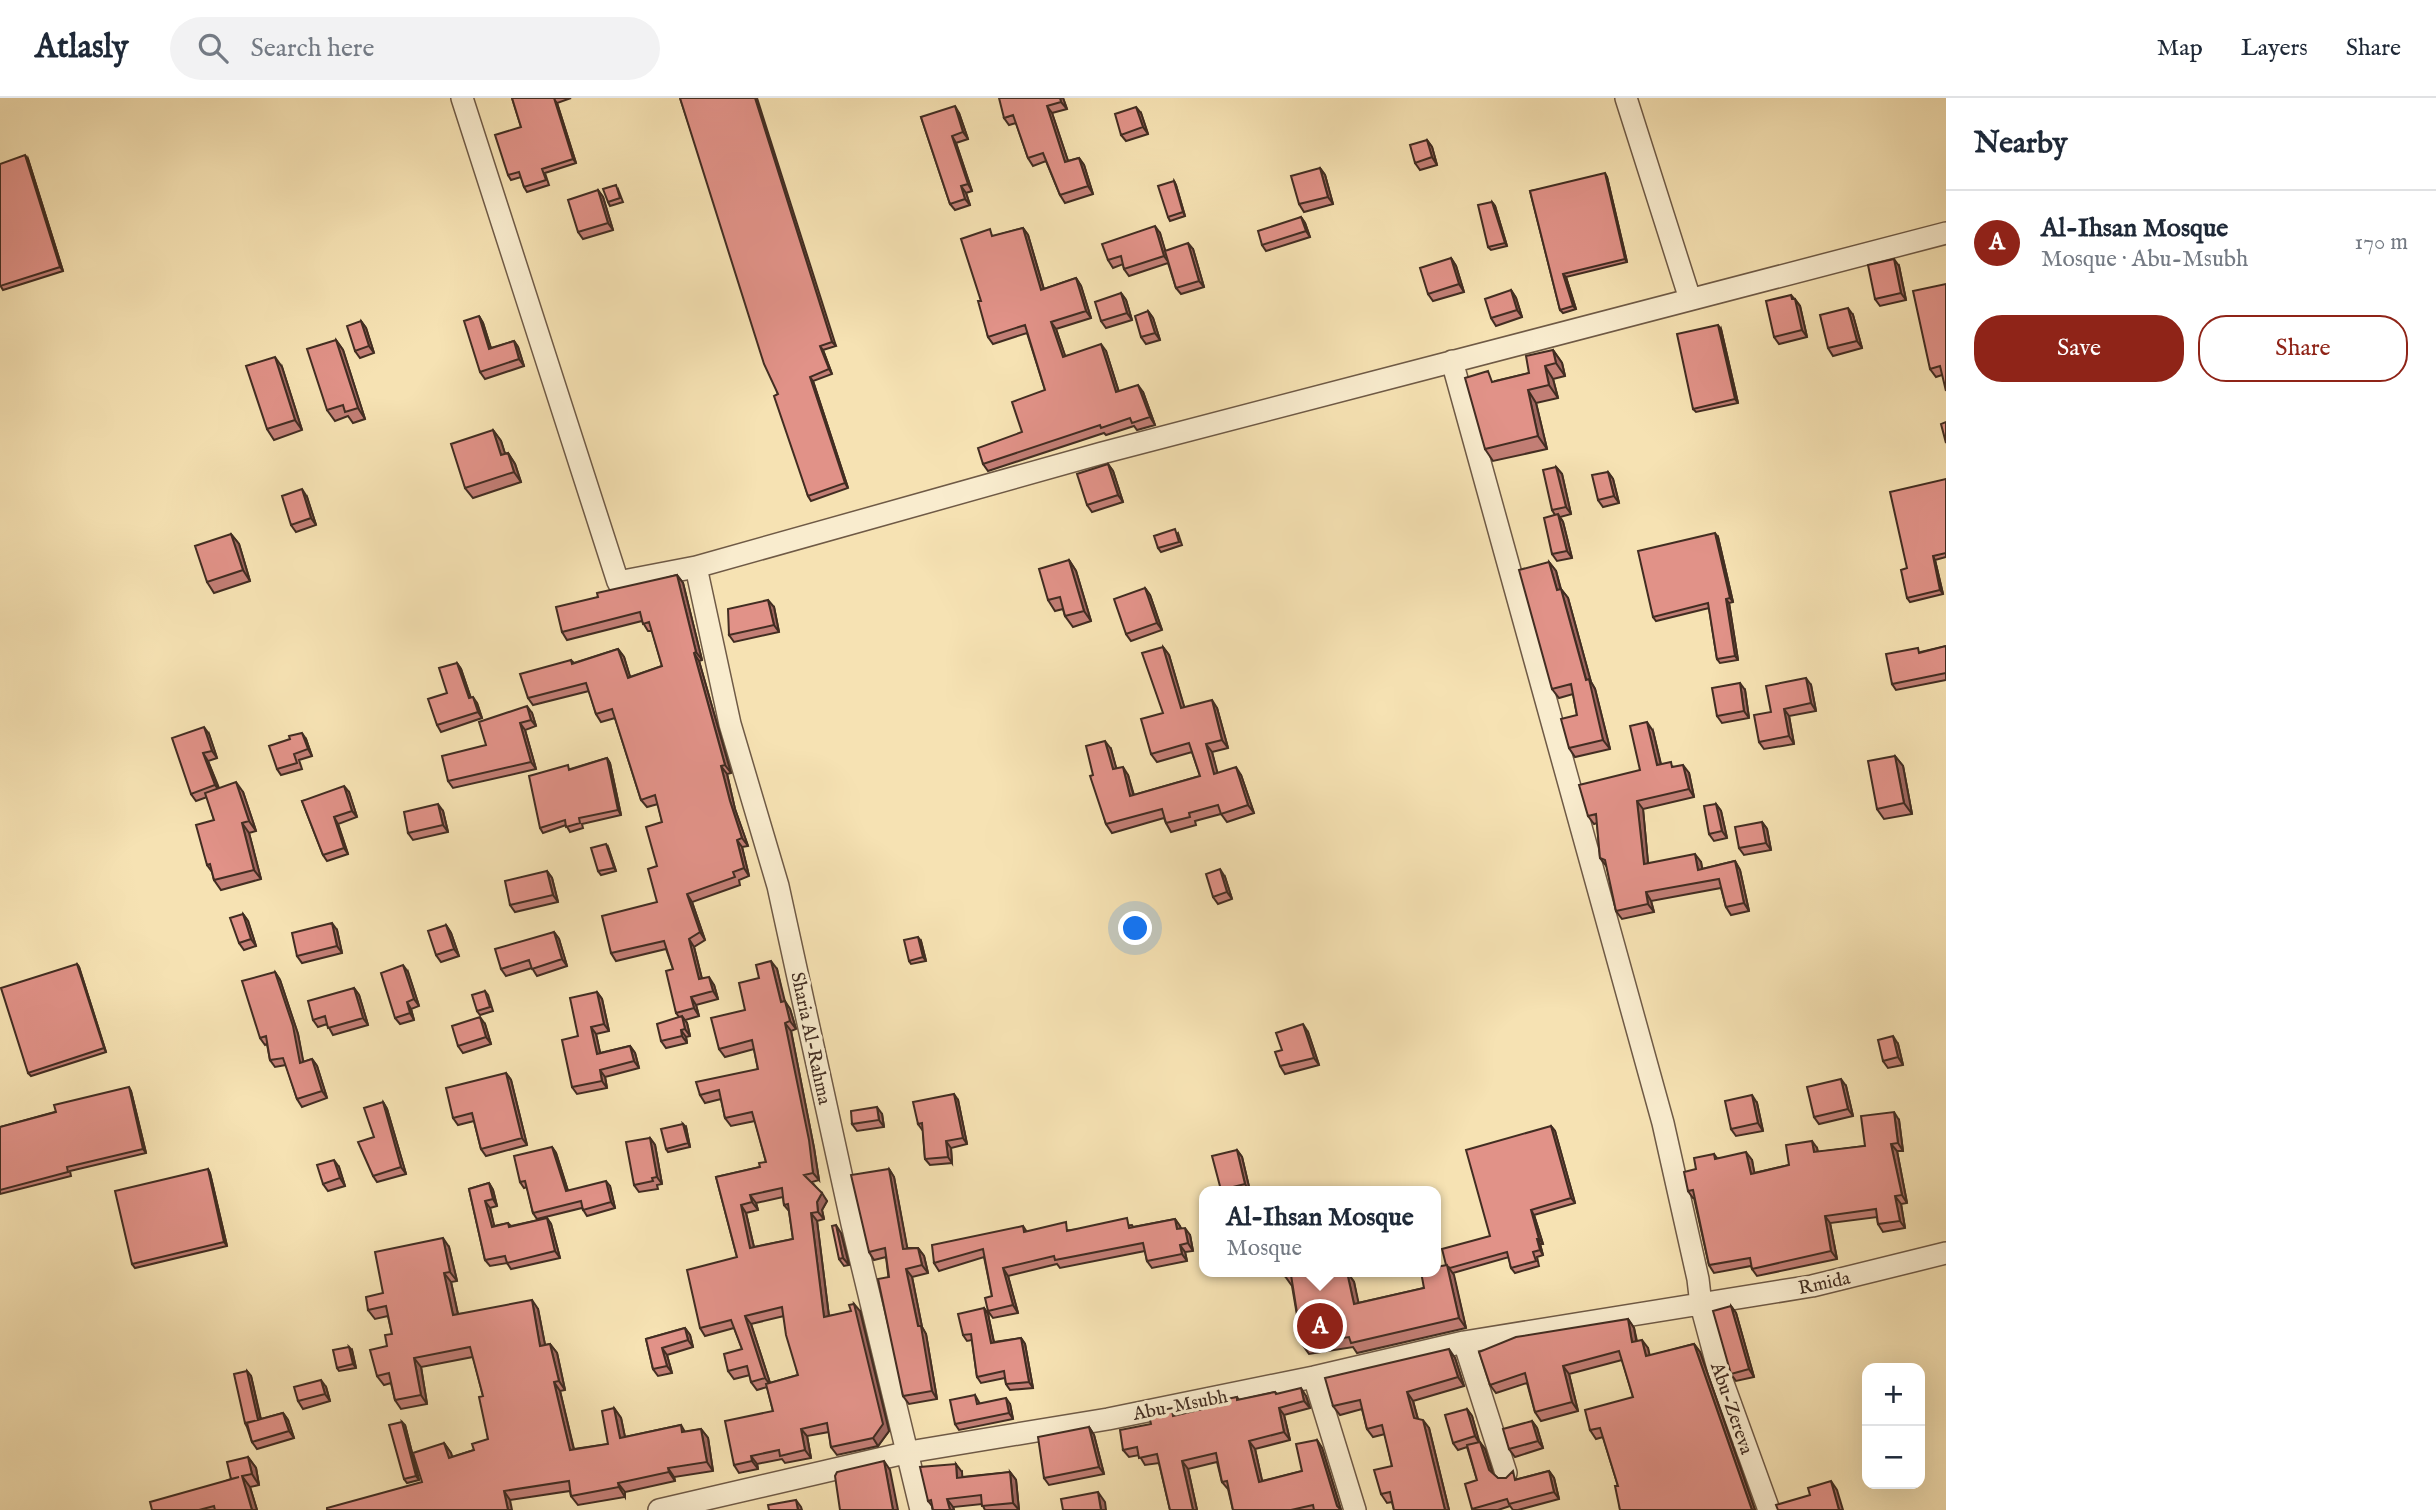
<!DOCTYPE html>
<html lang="en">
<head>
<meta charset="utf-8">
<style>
	:root { --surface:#fff; --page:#f2f2f3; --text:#1f2937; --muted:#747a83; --line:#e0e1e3; --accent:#8f2418 }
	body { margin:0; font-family:"IM FELL English",serif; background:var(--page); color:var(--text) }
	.controls { position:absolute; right:21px; bottom:21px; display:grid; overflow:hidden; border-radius:14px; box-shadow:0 7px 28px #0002 }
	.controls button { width:63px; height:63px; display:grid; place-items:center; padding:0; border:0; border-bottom:2px solid var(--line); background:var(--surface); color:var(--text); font:35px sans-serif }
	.you { position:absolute; left:1136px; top:831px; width:24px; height:24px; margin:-18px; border:5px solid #fff; border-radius:50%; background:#1a73e8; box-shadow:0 0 0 10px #1a73e833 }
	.badge { display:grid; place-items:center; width:46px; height:46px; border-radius:50%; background:var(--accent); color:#fff; font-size:23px; font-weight:700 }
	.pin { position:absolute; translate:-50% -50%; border:4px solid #fff; box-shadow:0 2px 7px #0006 }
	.popup { position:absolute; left:1199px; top:1088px; width:242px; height:91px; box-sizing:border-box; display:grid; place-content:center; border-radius:14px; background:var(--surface); filter:drop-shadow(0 2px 5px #0005); font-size:23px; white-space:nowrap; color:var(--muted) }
	.popup b { font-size:26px; color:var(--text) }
	.popup::after { content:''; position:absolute; left:50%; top:100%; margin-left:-14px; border:14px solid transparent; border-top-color:var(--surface) }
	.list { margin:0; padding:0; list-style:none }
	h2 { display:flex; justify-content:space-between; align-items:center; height:91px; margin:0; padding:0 28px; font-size:30px }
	h2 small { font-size:23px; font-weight:400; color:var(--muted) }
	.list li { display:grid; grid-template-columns:46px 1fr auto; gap:21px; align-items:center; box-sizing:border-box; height:105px; padding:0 28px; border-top:2px solid var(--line) }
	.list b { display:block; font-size:26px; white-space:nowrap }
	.list p { margin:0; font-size:23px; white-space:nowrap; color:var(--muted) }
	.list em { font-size:23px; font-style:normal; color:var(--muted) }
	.actions { display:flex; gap:14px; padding:21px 28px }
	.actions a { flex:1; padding:16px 0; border:2px solid var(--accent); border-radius:28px; text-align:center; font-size:24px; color:var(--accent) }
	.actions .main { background:var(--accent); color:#fff }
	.icon { flex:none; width:38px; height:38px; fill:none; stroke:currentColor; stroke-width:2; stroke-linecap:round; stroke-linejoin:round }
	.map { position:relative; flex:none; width:1946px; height:1412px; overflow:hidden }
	header { display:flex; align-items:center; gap:42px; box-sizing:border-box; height:98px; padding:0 35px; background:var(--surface); border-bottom:2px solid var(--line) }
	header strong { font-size:33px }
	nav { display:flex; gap:38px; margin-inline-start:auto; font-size:24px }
	.search { width:490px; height:63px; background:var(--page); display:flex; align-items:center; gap:18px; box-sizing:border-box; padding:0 24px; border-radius:38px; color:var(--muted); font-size:26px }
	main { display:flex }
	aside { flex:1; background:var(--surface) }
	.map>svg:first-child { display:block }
</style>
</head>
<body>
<header>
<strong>Atlasly</strong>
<div class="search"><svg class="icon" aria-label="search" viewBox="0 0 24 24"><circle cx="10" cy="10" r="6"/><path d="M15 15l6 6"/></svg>Search here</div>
<nav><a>Map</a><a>Layers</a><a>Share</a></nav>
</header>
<main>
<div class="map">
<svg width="1946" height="1412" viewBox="0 0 1946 1412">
	<rect width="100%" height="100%" fill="#f6e2b3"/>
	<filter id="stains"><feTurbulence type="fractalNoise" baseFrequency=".00286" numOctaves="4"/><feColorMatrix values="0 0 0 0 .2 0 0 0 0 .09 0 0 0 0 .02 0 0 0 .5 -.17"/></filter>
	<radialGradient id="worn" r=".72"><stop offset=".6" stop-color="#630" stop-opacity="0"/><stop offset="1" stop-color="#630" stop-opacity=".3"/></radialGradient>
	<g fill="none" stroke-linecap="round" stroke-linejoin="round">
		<g stroke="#6f5a46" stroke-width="24">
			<path id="minor" d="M462 0 618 484 696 469 1102 355 1946 135
				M1626 0 1690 201
				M1452 263 1663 1025 1698 1181 1701 1207 1719 1274 1769 1412
				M696 469 730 626 778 788 852 1126 921 1412
				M1464 1244 1506 1375
				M1314 1279 1355 1412
				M659 1412 909 1354 1108 1321 1314 1279 1464 1244 1812 1188 1946 1155"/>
		</g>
		<use href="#minor" stroke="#f9ecce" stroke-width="21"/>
	</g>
	<path fill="#c27e75" stroke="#422d22" stroke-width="2" fill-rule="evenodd" d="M512 0H571L557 5 576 65 545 75 549 87 527 94 524 89 521 79 511 82 508 77 521 29Z
		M680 0 836 248 823 252 832 276 813 283 848 390 811 403 808 398 778 296Z
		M1063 0 1067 11 1052 15 1068 63 1079 60 1084 67 1093 96 1065 105 1060 97 1046 63 1033 68 1028 60 1016 25 1009 27 1004 20Z
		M959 15 968 41 956 45 972 93 966 95 970 107 955 112 950 106 921 19Z
		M1141 15 1148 36 1126 43 1121 37Z
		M1427 42 1432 49 1437 67 1420 72 1415 65Z
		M28 61 63 173 3 192 0 187Z
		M1320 70 1325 77 1333 106 1304 114 1299 106Z
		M1607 79 1627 164 1566 179 1576 211 1563 215 1560 212 1530 93Z
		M1174 83 1176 87 1185 118 1170 123 1168 119Z
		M618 91 623 104 610 108 608 104Z
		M598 92 603 99 613 132 583 141 578 134Z
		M1492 104 1495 108 1507 148 1491 152 1488 149Z
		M1301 119 1305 125 1310 139 1266 153 1262 147Z
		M1023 130 1028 137 1044 191 1076 180 1081 188 1091 220 1056 231 1065 258 1106 253 1119 294H1143L1155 327 1137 332 1134 328 1106 337 1104 335 988 373 983 366 1022 334 1045 292 1027 235 993 246 988 239 981 203 994 138Z
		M1160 135 1165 153 1193 151 1204 189 1181 196 1176 190 1168 165 1129 178 1124 171 1123 166 1113 170 1108 162Z
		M1451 160 1456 168 1464 194 1433 203 1428 196Z
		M1899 168 1906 202 1880 208 1875 201Z
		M1946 186 1942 277 1936 279 1930 271Z
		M1511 192 1516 200 1522 219 1496 228 1491 220Z
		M1121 195 1126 202 1132 222 1106 230 1101 223Z
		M1795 201 1800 208 1807 239 1779 246 1774 239Z
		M1148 213 1153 220 1160 242 1146 246 1141 239Z
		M1853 217 1862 250 1833 258 1828 250Z
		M479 218 483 225 491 250 514 243 518 249 524 268 485 281 480 274Z
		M361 223 366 230 374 255 360 260 355 253Z
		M1721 231 1738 305 1696 314 1693 311Z
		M336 242 343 252 365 321 353 325 348 318 335 323 327 312Z
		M1553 252 1562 265 1565 278 1553 281 1558 300 1536 305 1547 351 1493 363 1485 351 1495 283 1529 275Z
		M282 269 302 332 274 342 267 331Z
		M493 332 501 343 505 356 508 355 515 366 521 384 473 400 465 390Z
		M1108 366 1113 373 1123 404 1092 414 1087 407Z
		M1556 369 1562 376 1571 416 1560 419 1563 424 1572 460 1557 463 1552 456 1555 417 1552 412Z
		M1608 374 1613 381 1619 405 1603 409 1598 402Z
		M1946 381V459L1935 462 1943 496 1910 504 1907 500V470Z
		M307 399 316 427 296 434 291 427Z
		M1178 435 1182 447 1161 454 1158 450Z
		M231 436 239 446 250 483 214 495 207 484Z
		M1718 439 1733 504 1729 505 1738 562 1720 565 1717 561 1709 510 1656 523 1653 519Z
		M1069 462 1076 473 1091 523 1073 529 1065 518 1063 511 1055 513 1048 502Z
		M1549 464 1556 473 1561 491 1568 500 1591 584 1595 591 1610 651 1575 659 1569 650 1577 617 1573 596 1559 600 1552 591Z
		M677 477 683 485 702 562 699 563 731 675 727 676 735 711 748 748 742 749 749 778 739 782 740 787 692 804 705 842 694 849 702 881 714 887 718 901 696 907 699 918 685 922 687 925 690 938 686 939 687 945 666 950 661 943 679 919 676 915 673 871 666 851 616 863 611 855 657 804V768L662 724 658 706 647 709 641 702 615 620 601 624 596 616 589 593 533 607 528 600 571 562 574 565 618 551 624 559 630 579 662 568 652 533H648L642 523 567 542 562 534 598 499Z
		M1145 490 1150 497 1162 532 1131 543 1126 536Z
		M774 509 779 534 734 544 729 537Z
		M1946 548V582L1896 592 1892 586 1921 554Z
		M1163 549 1169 557 1184 609 1217 610 1228 650 1212 654 1217 675 1241 677 1254 715 1227 724 1221 716 1195 723 1196 727 1171 734 1166 725 1164 720 1112 735 1106 726 1093 677 1111 651 1116 670 1128 677 1134 697 1200 678 1192 654 1157 664 1151 656 1163 615Z
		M457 565 461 571 471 600 477 605 482 620 441 634 437 627Z
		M1811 587 1816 613 1789 618 1794 646 1764 651 1759 644 1771 614Z
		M1745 592 1749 620 1722 625 1717 618Z
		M532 615 536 628 525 632 536 671 453 690 448 683 486 647Z
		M1653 633 1661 666 1674 669 1689 675 1694 699 1643 711 1648 765 1701 764 1702 771 1735 763 1740 772 1749 813 1731 817 1726 809 1721 790 1651 803 1654 814 1622 821 1616 813 1607 769 1600 760 1597 725 1594 726 1588 718 1640 672Z
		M209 636 217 660 208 663 219 690 243 694 256 733 249 735 261 781 221 792 214 782 212 774 207 767 214 722 207 699 196 703 191 696Z
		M306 641 312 658 299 662 302 671 281 677 277 671Z
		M1895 658 1903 668 1912 716 1884 721 1877 711Z
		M607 660 610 665 621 717 582 726 583 730 570 734 566 727 543 735 540 730 570 671Z
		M349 694 357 719 338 726 348 756 327 763 323 757 302 703Z
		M1716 706 1721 713 1727 740 1714 743 1709 736Z
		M443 713 448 734 413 742 408 735Z
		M1762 724 1767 731 1771 752 1744 757 1739 750Z
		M608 749 616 773 601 777 598 773Z
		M547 773 552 780 558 804 515 814 510 807Z
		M1225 779 1232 801 1218 806 1213 799Z
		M243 816 248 823 256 848 244 852 239 845Z
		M446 827 451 835 459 858 441 864 436 857Z
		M337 832 342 855 302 865 297 858Z
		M554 834 559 841 567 868 537 878 532 870 506 878 501 871Z
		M921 843 926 863 911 866 909 863Z
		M77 866 79 869 106 954 31 978 28 975Z
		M777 871 784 903 790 911 796 931 791 933 814 1050 819 1082 812 1084 827 1103 822 1112 824 1121 817 1123 829 1218 860 1213 889 1333 878 1348 837 1357 831 1349 829 1334 807 1338 811 1360 785 1365 782 1361 757 1366 758 1371 739 1375 734 1367 773 1313 767 1289 757 1292 751 1284 750 1277 734 1281 728 1273 742 1251 734 1230 705 1238 700 1230 737 1159 716 1079 760 1069 766 1064 755 1023 731 1028 725 1020 721 1001 705 1005 700 997 758 971 754 951 725 959 719 951 745 912 759 880ZM783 1099 784 1107 789 1113 793 1141 754 1149 746 1115 758 1112 756 1105ZM784 1218 798 1277 770 1285 751 1226Z
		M275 874 280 882 298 936 303 964 312 961 317 968 327 1000 302 1009 297 1001 286 967 275 969 270 962 267 946 265 947 260 940Z
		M408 874 419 908 411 911 414 922 400 926 395 920Z
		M354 890 359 897 368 927 333 937 327 926 318 929 313 922Z
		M485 893 488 897 493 913 480 917 477 913Z
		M597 894 602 901 609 933 596 936 600 955 630 948 635 955 639 970 605 979 607 990 577 996 572 989 578 938Z
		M485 926 491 946 463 955 458 948Z
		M1308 934 1319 967 1285 976 1280 968 1282 952Z
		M1898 946 1903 967 1888 970 1883 963Z
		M506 975 511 982 527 1047 486 1058 481 1051 474 1023 458 1027 453 1020Z
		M1846 988 1853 1018 1819 1026 1814 1019Z
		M131 993 146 1055 70 1073 71 1078 0 1096V1029Z
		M958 1002 967 1046 951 1050 952 1065 930 1067 925 1061 923 1033 918 1026Z
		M383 1004 387 1011 406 1076 377 1084 373 1078 374 1039Z
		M1757 1005 1763 1033 1736 1038 1731 1031Z
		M882 1016 884 1029 857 1033 852 1026Z
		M1899 1022 1903 1053H1897L1907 1105 1901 1106 1905 1130 1883 1134 1878 1126 1877 1119 1830 1125 1837 1161 1757 1178 1752 1171 1751 1168 1714 1175 1709 1167 1694 1100H1693L1688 1093 1696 1071 1714 1056 1717 1060 1752 1062 1754 1075 1789 1067 1817 1050 1818 1054 1865 1048Z
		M1551 1028 1555 1033 1575 1105 1534 1117 1543 1146H1540L1543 1157 1537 1159 1539 1168 1515 1175 1511 1170 1509 1159 1453 1175 1466 1230 1357 1255 1353 1249 1309 1256 1302 1246 1292 1188 1285 1178 1284 1174H1329L1330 1177 1347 1174 1354 1184 1358 1205 1424 1190 1446 1167 1490 1138Z
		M686 1029 690 1049 668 1054 666 1051Z
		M650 1040 655 1047 662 1086 657 1087 658 1091 639 1094 634 1087Z
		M552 1049 556 1055 568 1093 610 1088 615 1110 587 1118 582 1110 537 1121 533 1115 527 1089 524 1090 520 1084Z
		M1237 1052 1242 1059 1250 1093H1222L1221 1092Z
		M339 1069 345 1088 328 1093 323 1086Z
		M208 1071 210 1075 227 1148 135 1170 132 1166Z
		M889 1071 894 1079 907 1150H918L924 1158 928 1175 912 1179 922 1229 926 1236 937 1301 909 1306 903 1298 886 1159 874 1162 869 1154Z
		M489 1085 493 1092 497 1108 490 1110 494 1128 508 1125 511 1128 547 1120 551 1126 560 1160 511 1171 507 1165 490 1168 485 1162 469 1091Z
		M1175 1121 1181 1130 1190 1137 1193 1153 1185 1154 1187 1163 1152 1170 1147 1163 1145 1153 1060 1170 1057 1166 1008 1178 1018 1215 993 1220 988 1213 992 1198 984 1159 939 1173 934 1165 1023 1128 1027 1134 1071 1132 1132 1127 1133 1129Z
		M841 1135 849 1167 844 1168 839 1161Z
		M449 1149 457 1183 451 1184 458 1216 538 1211 545 1247 550 1246 557 1255 565 1292 560 1293 574 1351 608 1346 614 1310 621 1320 625 1339 681 1327 685 1334 701 1331 708 1340 713 1373 674 1379 675 1383 625 1394V1399L578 1407 571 1398 570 1393 510 1402 422 1384 444 1345 451 1355 452 1359 474 1352 488 1341 483 1298 473 1259 421 1269 427 1306 401 1311 395 1302 391 1285 384 1287 377 1278 392 1236 388 1218 375 1221 368 1212 383 1195Z
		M1731 1208 1736 1215 1754 1279 1736 1283 1731 1276Z
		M984 1210 988 1216 994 1244 1021 1240 1025 1246 1033 1290 1010 1292 1006 1286 1005 1280 981 1285 977 1279 972 1242 967 1243 963 1237Z
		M1628 1221 1634 1230 1637 1243 1648 1250 1649 1258 1694 1246 1700 1254 1755 1412H1620L1618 1388 1603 1339 1596 1341 1590 1332 1633 1299 1622 1262 1569 1276 1578 1313 1541 1323 1535 1314 1527 1285 1496 1295 1490 1287Z
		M685 1230 690 1237 693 1249 667 1257 672 1275 658 1278 653 1271 646 1241Z
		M352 1252 356 1270 339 1273 337 1270Z
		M1455 1260 1464 1288 1413 1303 1418 1321 1429 1330 1449 1412H1394L1392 1404 1387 1405 1381 1396 1392 1368 1385 1336 1373 1339 1367 1331 1362 1311 1340 1317 1333 1308Z
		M247 1273 251 1278 261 1321 283 1315 288 1322 294 1340 257 1351 252 1344 247 1329 245 1325Z
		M326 1289 330 1303 303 1311 298 1303Z
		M1275 1294 1277 1296 1306 1298 1310 1310 1284 1317 1290 1342 1255 1351 1262 1383 1302 1373 1317 1342 1322 1350 1341 1412H1233L1228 1391 1222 1384 1217 1364 1188 1371 1197 1412H1170L1159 1365 1145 1367 1139 1357 1129 1359 1123 1352 1175 1318 1207 1310 1237 1299 1239 1302Z
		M975 1297 980 1306H1010L1013 1321 959 1332 955 1326Z
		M1467 1311 1472 1318 1479 1344 1485 1351 1493 1376 1498 1380 1518 1381 1549 1373 1554 1380 1559 1401 1518 1412H1513L1510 1408 1498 1412H1472H1473L1477 1382 1467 1349 1458 1352 1453 1345Z
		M1532 1323 1537 1330 1543 1350 1515 1359 1509 1351Z
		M405 1327 419 1382 407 1385 404 1381Z
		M1089 1329 1094 1337 1104 1376 1049 1387 1044 1380Z
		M248 1359 256 1370 259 1387 250 1389 257 1412H152L231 1381Z
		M962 1374V1379L1010 1374 1016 1382 1019 1412H985L982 1406 953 1409 954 1412H933L932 1408 928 1403Z"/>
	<path fill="#9e665f" stroke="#422d22" stroke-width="2" d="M553 0 557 5 576 65 573 61Z
		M755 0H757L836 248 832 244Z
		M1060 0H1063L1067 11 1061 4Z
		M955 8 959 15 968 41 963 34Z
		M1047 8 1052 15 1071 72 1065 64Z
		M1136 9 1141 15 1148 36 1143 29Z
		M952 38 956 45 972 93 968 86Z
		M1427 42 1432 49 1437 67 1432 59Z
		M25 57 28 61 63 173 60 169Z
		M1079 60 1084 67 1093 96 1088 88Z
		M1320 70 1325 77 1333 106 1328 99Z
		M1605 75 1607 79 1627 164 1625 161Z
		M1174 83 1176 87 1185 118 1183 114Z
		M961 88 966 95 970 107 965 101Z
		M598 92 603 99 613 132 608 125Z
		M1492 104 1495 108 1507 148 1505 145Z
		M1301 119 1305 125 1310 139 1306 133Z
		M1155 128 1160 135 1169 165 1164 158Z
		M1023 130 1028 137 1046 199 1041 192Z
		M1188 145 1193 151 1204 189 1199 183Z
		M1451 160 1456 168 1464 194 1459 186Z
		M1894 161 1899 168 1906 202 1901 195Z
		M1563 176 1566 179 1576 211 1573 208Z
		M1076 180 1081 188 1091 220 1086 213Z
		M1511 192 1516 200 1522 219 1517 212Z
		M1121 195 1126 202 1132 222 1127 215Z
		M1791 197 1800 208 1807 239 1802 232Z
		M1848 210 1853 217 1862 250 1857 243Z
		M1148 213 1153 220 1160 242 1155 235Z
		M479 218 483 225 493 257 489 251Z
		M361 223 366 230 374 255 369 248Z
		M1051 224 1056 231 1068 266 1063 259Z
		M1718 227 1721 231 1738 305 1735 301Z
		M336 242 343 252 365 321 358 310Z
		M514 243 518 249 524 268 519 261Z
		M1101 246 1106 253 1121 301 1116 294Z
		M820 248 823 252 832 276 829 271Z
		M1553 252 1562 265 1565 278 1556 265Z
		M275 259 282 269 302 332 295 322Z
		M1545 268 1553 281 1558 300 1549 287Z
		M810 279 813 283 848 390 845 385Z
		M1138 287 1143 294 1155 327 1150 319Z
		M1528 292 1536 305 1547 351 1538 338Z
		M493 332 501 343 509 368 501 357Z
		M508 355 515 366 521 384 514 374Z
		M1108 366 1113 373 1123 404 1118 397Z
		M1556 369 1562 376 1571 416 1566 409Z
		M1608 374 1613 381 1619 405 1614 398Z
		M302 391 307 399 316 427 311 420Z
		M1558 416 1563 424 1572 460 1567 453Z
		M1715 435 1718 439 1733 504 1730 500Z
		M231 436 239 446 250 483 243 472Z
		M1933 458 1935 462 1943 496 1940 492Z
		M1069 462 1076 473 1091 523 1084 513Z
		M1549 464 1556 473 1563 501 1557 492Z
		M677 477 683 485 702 562 696 554Z
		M1145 490 1150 497 1162 532 1157 525Z
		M1561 491 1568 500 1591 584 1595 591 1610 651 1603 642Z
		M1726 501 1729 505 1738 562 1735 558Z
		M768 502 774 509 779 534 774 527Z
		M1163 549 1169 557 1187 618 1181 610Z
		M618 551 624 559 633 588 628 580Z
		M694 555 699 563 731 675 725 667Z
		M457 565 461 571 473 607 469 600Z
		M1806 580 1811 587 1816 613 1811 605Z
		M1740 585 1745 592 1749 620 1744 613Z
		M473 599 477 605 482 620 478 614Z
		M1212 602 1217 610 1228 650 1222 642Z
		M527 608 532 615 536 628 531 622Z
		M1784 611 1789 618 1794 646 1789 638Z
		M1647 624 1653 633 1663 676 1657 667Z
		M520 625 525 632 536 671 531 664Z
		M204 629 209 636 217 660 212 653Z
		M302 635 306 641 312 658 308 651Z
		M1105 643 1111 651 1119 680 1113 671Z
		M1206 646 1212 654 1220 684 1214 676Z
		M203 655 208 663 220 694 215 687Z
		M1895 658 1903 668 1912 716 1904 705Z
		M607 660 610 665 621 717 618 712Z
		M1683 667 1689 675 1694 699 1689 691Z
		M721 668 727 676 735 711 748 748 742 740 730 703Z
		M1123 669 1128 677 1136 707 1130 698Z
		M1236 669 1241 677 1254 715 1248 707Z
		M236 684 243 694 256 733 249 723Z
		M344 688 349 694 357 719 352 713Z
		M1637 703 1643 711 1649 775 1644 766Z
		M438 706 443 713 448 734 443 727Z
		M1716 706 1721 713 1727 740 1722 733Z
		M334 719 338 726 348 756 344 750Z
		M1762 724 1767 731 1771 752 1766 745Z
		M242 725 249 735 261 781 254 772Z
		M737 742 742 749 749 778 744 770Z
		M606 746 608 749 616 773 614 770Z
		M1695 756 1701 764 1704 780 1698 772Z
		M1735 763 1740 772 1749 813 1744 805Z
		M1220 771 1225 779 1232 801 1227 794Z
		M547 773 552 780 558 804 553 797Z
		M1646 794 1651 803 1654 814 1648 806Z
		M687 796 692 804 705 842 700 834Z
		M243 816 248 823 256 848 251 841Z
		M332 825 337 832 342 855 337 848Z
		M446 827 451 835 459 858 454 851Z
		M554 834 559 841 567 868 562 861Z
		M918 839 921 843 926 863 923 859Z
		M689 841 694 849 704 889 699 881Z
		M771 863 777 871 787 912 781 904Z
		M77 866 79 869 106 954 104 950Z
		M403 867 408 874 419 908 414 901Z
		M275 874 280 882 298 936 305 972 300 965Z
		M709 879 714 887 718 901 713 893Z
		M354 890 359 897 368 927 363 920Z
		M597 894 602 901 609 933 604 926Z
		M691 899 696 907 699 918 694 910Z
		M785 903 790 911 796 931 790 923Z
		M407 904 411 911 414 922 410 915Z
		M682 918 687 925 690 938 685 931Z
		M480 919 485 926 491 946 486 939Z
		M785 925 791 933 814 1050 819 1082 813 1075Z
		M1303 926 1308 934 1319 967 1314 960Z
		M591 929 596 936 602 963 597 956Z
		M681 932 686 939 687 945 682 938Z
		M1893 938 1898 946 1903 967 1898 959Z
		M630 948 635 955 639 970 634 963Z
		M312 961 317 968 327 1000 322 993Z
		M600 972 605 979 607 990 602 983Z
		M506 975 511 982 527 1047 522 1040Z
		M1841 981 1846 988 1853 1018 1848 1011Z
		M129 989 131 993 146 1055 143 1051Z
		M954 996 958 1002 967 1046 963 1040Z
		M1752 997 1757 1005 1763 1033 1758 1025Z
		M383 1004 387 1011 406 1076 401 1069Z
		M877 1009 882 1016 884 1029 879 1022Z
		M1894 1014 1899 1022 1903 1053 1898 1045Z
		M683 1026 686 1029 690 1049 688 1045Z
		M1551 1028 1555 1033 1575 1105 1571 1100Z
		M650 1040 655 1047 662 1086 657 1079Z
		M946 1043 951 1050 952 1065 948 1059Z
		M1812 1043 1817 1050 1819 1062 1814 1054Z
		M1891 1046 1897 1053 1907 1105 1902 1097Z
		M552 1049 556 1055 570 1099 566 1093Z
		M1237 1052 1242 1059 1250 1093 1245 1086Z
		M1746 1054 1752 1062 1756 1083 1751 1076Z
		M334 1062 339 1069 345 1088 340 1080Z
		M208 1071 210 1075 227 1148 224 1144Z
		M889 1071 894 1079 909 1159 903 1151Z
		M606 1083 610 1088 615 1110 611 1104Z
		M489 1085 493 1092 497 1108 493 1101Z
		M822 1095 827 1103 822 1112 824 1121 818 1114 817 1104Z
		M750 1097 756 1105 758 1112 752 1104Z
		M1895 1098 1901 1106 1905 1130 1900 1123Z
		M485 1103 490 1110 496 1135 492 1129Z
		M741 1107 746 1115 756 1158 750 1150Z
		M1531 1112 1534 1117 1543 1146 1539 1141Z
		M811 1115 817 1123 830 1227 824 1219Z
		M1825 1118 1830 1125 1837 1161 1831 1153Z
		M547 1120 551 1126 560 1160 555 1153Z
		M1175 1121 1180 1128 1182 1138 1177 1131Z
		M836 1127 841 1135 849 1167 843 1160Z
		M1185 1130 1190 1137 1193 1153 1188 1145Z
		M443 1140 449 1149 457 1183 450 1174Z
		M1537 1141 1540 1146 1543 1157 1540 1152Z
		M1180 1147 1185 1154 1187 1163 1182 1156Z
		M918 1150 924 1158 928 1175 922 1167Z
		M1447 1167 1454 1177 1466 1230 1459 1220Z
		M1003 1170 1008 1178 1018 1215 1013 1207Z
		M906 1171 912 1179 922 1229 926 1236 937 1301 932 1293Z
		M1324 1174H1329L1332 1188 1325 1179Z
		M1347 1174 1354 1184 1361 1216 1354 1206Z
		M444 1175 451 1184 460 1226 453 1217Z
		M532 1202 538 1211 547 1257 540 1248Z
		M854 1206 860 1213 889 1333 878 1348 873 1340Z
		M1731 1208 1736 1215 1754 1279 1749 1271Z
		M984 1210 988 1216 995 1250 991 1245Z
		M745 1218 751 1226 771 1288 765 1280Z
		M1628 1221 1634 1230 1638 1253 1632 1244Z
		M685 1230 690 1237 693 1249 688 1242Z
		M1021 1240 1025 1246 1033 1290 1029 1284Z
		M1642 1242 1648 1250 1652 1267 1646 1258Z
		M550 1246 557 1255 565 1292 559 1283Z
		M1694 1246 1700 1254 1755 1412H1752Z
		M349 1249 352 1252 356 1270 353 1266Z
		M662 1250 667 1257 672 1275 667 1268Z
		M1449 1251 1455 1260 1464 1288 1458 1279Z
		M414 1260 421 1269 427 1306 421 1297Z
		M1563 1268 1569 1276 1578 1313 1572 1304Z
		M247 1273 251 1278 262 1328 258 1322Z
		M321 1282 326 1289 330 1303 325 1296Z
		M554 1284 560 1293 576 1361 570 1352Z
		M1301 1290 1306 1298 1310 1310 1304 1303Z
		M1407 1294 1413 1303 1420 1329 1414 1320Z
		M1006 1300 1010 1306 1013 1321 1009 1315Z
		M614 1310 621 1320 627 1349 620 1340Z
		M1279 1310 1284 1317 1290 1342 1284 1334Z
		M1467 1311 1472 1318 1480 1346 1475 1338Z
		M283 1315 288 1322 294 1340 289 1333Z
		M1423 1322 1429 1330 1449 1412H1445Z
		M1532 1323 1537 1330 1543 1350 1538 1343Z
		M402 1324 405 1327 419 1382 416 1378Z
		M1089 1329 1094 1337 1104 1376 1099 1369Z
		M701 1331 708 1340 713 1373 707 1364Z
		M801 1331 807 1338 811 1360 805 1352Z
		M1317 1342 1322 1350 1341 1412 1337 1408Z
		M1249 1343 1255 1351 1264 1391 1259 1384Z
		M1480 1344 1485 1351 1494 1380 1489 1372Z
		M444 1345 451 1355 455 1369 449 1360Z
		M751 1358 757 1366 758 1371 752 1363Z
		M248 1359 256 1370 259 1387 252 1376Z
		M884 1363 890 1372 898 1412H893Z
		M1182 1363 1188 1371 1197 1412H1193Z
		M956 1366 962 1374 963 1388 957 1380Z
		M668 1370 674 1379 675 1383 669 1374Z
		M1549 1373 1554 1380 1559 1401 1554 1394Z
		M1010 1374 1016 1382 1019 1412 1013 1405Z
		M242 1378 250 1389 257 1412H252Z
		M1831 1383 1837 1392 1843 1412H1839Z
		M618 1385 625 1394V1399L619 1389Z
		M504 1393 510 1402 512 1412H508Z
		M1098 1394 1105 1404 1106 1412H1101Z
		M947 1401 953 1409 954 1412H950Z
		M796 1402 801 1409 802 1412H798Z"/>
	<path fill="#e19288" stroke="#422d22" stroke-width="2" fill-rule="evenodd" d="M512 0H554L573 61 542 71 546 82 524 89 519 74 508 77 495 37 521 29Z
		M680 0H755L832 244 820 248 829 271 810 279 845 385 808 398 774 298 778 296 764 266Z
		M999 0H1060L1061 4 1047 8 1065 64 1079 60 1088 88 1060 97 1043 55 1028 60 1013 17 1004 20Z
		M955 8 963 34 952 38 968 86 961 88 965 101 950 106 921 19Z
		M1136 9 1143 29 1121 37 1115 16Z
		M1427 42 1432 59 1415 65 1410 47Z
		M25 57 60 169 0 188V66Z
		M1320 70 1328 99 1299 106 1291 78Z
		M1605 75 1625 161 1563 176 1573 208 1560 212 1530 93Z
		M1174 83 1183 114 1168 119 1158 88Z
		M616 87 620 100 608 104 603 91Z
		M598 92 608 125 578 134 568 102Z
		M1492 104 1505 145 1488 149 1478 107Z
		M1301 119 1306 133 1262 147 1258 133Z
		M1155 128 1164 158 1124 171 1121 158 1108 162 1102 146Z
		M1023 130 1041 192 1076 180 1086 213 1051 224 1063 259 1101 246 1116 294 1138 287 1150 319 1132 325 1130 320 1101 330 1100 327 983 366 978 350 1022 334 1012 304 1045 292 1025 227 988 239 978 203H981L961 141 990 131 992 138Z
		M1188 145 1199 183 1176 190 1165 153Z
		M1451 160 1459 186 1428 196 1420 170Z
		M1894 161 1901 195 1875 201 1868 167Z
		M1946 186V293L1940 268 1930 271 1913 193Z
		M1511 192 1517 212 1491 220 1485 201Z
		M1121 195 1127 215 1101 223 1095 204Z
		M1791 197 1792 201H1795L1802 232 1774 239 1766 203Z
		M1848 210 1857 243 1828 250 1820 217Z
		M1148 213 1155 235 1141 239 1135 218Z
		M479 218 489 251 514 243 519 261 480 274 464 223Z
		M361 223 369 248 355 253 347 228Z
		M1718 227 1735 301 1693 311 1677 236Z
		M336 242 358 310 345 314 343 307 327 312 307 251Z
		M1553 252 1556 265 1545 268 1549 287 1528 292 1538 338 1485 351 1465 280 1488 273 1492 284 1529 275 1526 258Z
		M275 259 295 322 267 331 246 268Z
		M1946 324V345L1941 326Z
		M493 332 501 357 508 355 514 374 465 390 451 346Z
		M1108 366 1118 397 1087 407 1077 376Z
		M1556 369 1566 409 1552 412 1543 372Z
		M1608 374 1614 398 1598 402 1592 377Z
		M1946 381V455L1933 458 1940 492 1907 500 1901 472 1907 470 1890 394Z
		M302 391 311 420 291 427 282 398Z
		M1558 416 1567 453 1552 456 1544 420Z
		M1175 431 1179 444 1158 450 1154 438Z
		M1715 435 1730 500 1726 501 1735 558 1717 561 1708 505 1653 519 1638 453Z
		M231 436 243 472 207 484 195 448Z
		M1069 462 1084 513 1065 518 1060 499 1048 502 1039 471Z
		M1549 464 1557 492 1561 491 1586 582 1589 581 1603 642 1569 650 1561 621 1577 617 1571 586 1552 591 1519 472Z
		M677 477 696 554 694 555 725 667 721 668 730 703 742 740 737 742 744 770 733 774 735 779 687 796 700 834 689 841 699 881 709 879 713 893 691 899 694 910 676 915 666 873 673 871 664 843 611 855 602 818 657 804 648 771 657 768 646 729 662 724 655 697 641 702 612 611 596 616 586 585 528 600 520 576 571 562 572 566 618 551 628 580 662 568 649 524 643 526 640 514 562 534 556 509 598 499 597 495Z
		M1145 490 1157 525 1126 536 1114 501Z
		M768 502 774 527 729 537 728 511Z
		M1946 548V575L1892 586 1886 556 1918 550 1919 555Z
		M1163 549 1181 610 1212 602 1222 642 1206 646 1214 676 1236 669 1248 707 1221 716 1218 707 1189 715 1190 719 1166 725 1162 711 1106 726 1090 678 1093 677 1086 648 1105 643 1113 671 1123 669 1130 698 1200 678 1189 645 1151 656 1141 621 1163 615 1142 555Z
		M457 565 469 600 473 599 478 614 437 627 428 601 447 595 439 570Z
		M1806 580 1811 605 1784 611 1789 638 1759 644 1754 617 1771 614 1766 588Z
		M1740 585 1744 613 1717 618 1712 590Z
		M527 608 531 622 520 625 531 664 448 683 442 658 486 647 479 624Z
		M1647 624 1657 667 1671 664 1672 669 1683 667 1689 691 1637 703 1644 766 1695 756 1698 772 1735 763 1744 805 1726 809 1719 781 1646 794 1648 806 1616 813 1605 762 1600 760 1596 716 1588 718 1579 687 1640 672 1630 628Z
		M204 629 212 653 203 655 215 687 191 696 172 640Z
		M302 635 308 651 294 656 297 665 277 671 269 648 290 641 289 638Z
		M1895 658 1904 705 1877 711 1868 663Z
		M607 660 618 712 579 720 580 725 566 729 565 722 540 730 529 678 568 667 569 672Z
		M236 684 249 723 242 725 254 772 214 782 210 766 207 767 196 727 214 722 205 695Z
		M344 688 352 713 334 719 344 750 323 757 302 703Z
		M438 706 443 727 408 735 404 714Z
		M1716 706 1722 733 1709 736 1704 708Z
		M1762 724 1766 745 1739 750 1735 729Z
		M606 746 614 770 598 773 591 750Z
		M1220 771 1227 794 1213 799 1206 776Z
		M547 773 553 797 510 807 505 783Z
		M243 816 251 841 239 845 230 820Z
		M332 825 337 848 297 858 292 835Z
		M446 827 454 851 436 857 428 833Z
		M554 834 562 861 532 871 529 862 501 871 495 851Z
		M918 839 923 859 909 863 904 842Z
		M771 863 781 904 785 903 790 923 785 925 809 1042 813 1075 804 1077 822 1095 817 1104 818 1114 811 1115 824 1219 851 1213 849 1207 854 1206 883 1326 873 1340 831 1349 827 1325 801 1331 805 1352 780 1358 779 1352 751 1358 752 1363 734 1367 725 1323 773 1313 766 1286 798 1277 786 1237 782 1209 745 1218 765 1280 751 1284 747 1268 728 1273 724 1256 742 1251 731 1222 700 1230 687 1172 737 1159 716 1079 760 1069 759 1065 766 1064 752 1014 725 1020 719 992 700 997 696 984 758 971 752 942 719 951 711 920 745 912 739 885 759 880 756 867ZM782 1090 784 1107 788 1106 793 1141 750 1150 741 1107 752 1104 750 1097Z
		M77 866 104 950 28 975 1 890Z
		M403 867 414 901 407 904 410 915 395 920 381 875Z
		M275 874 293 928 300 965 312 961 322 993 297 1001 283 960 270 962 266 938 260 940 242 883Z
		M354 890 363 920 328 930 325 918 313 922 308 903Z
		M485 893 490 909 477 913 472 897Z
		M597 894 604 926 591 929 597 956 630 948 634 963 600 972 602 983 572 989 562 942 578 938 570 900Z
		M682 918 685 931 681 932 682 938 661 943 657 926Z
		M480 919 486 939 458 948 452 928Z
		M1303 926 1314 960 1280 968 1275 954 1282 952 1276 935Z
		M1893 938 1898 959 1883 963 1878 942Z
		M506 975 522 1040 481 1051 472 1015 453 1020 446 990Z
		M1841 981 1848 1011 1814 1019 1807 989Z
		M129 989 143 1051 67 1069 68 1074 0 1092V1029L56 1014 54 1007Z
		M954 996 963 1040 946 1043 948 1059 925 1061 922 1025 918 1026 913 1004Z
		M1752 997 1758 1025 1731 1031 1725 1003Z
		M383 1004 401 1069 373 1078 358 1044 374 1039 364 1010Z
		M877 1009 879 1022 852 1026 851 1013Z
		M1894 1014 1898 1045 1891 1046 1902 1097 1895 1098 1900 1123 1878 1126 1876 1111 1825 1118 1831 1153 1752 1171 1750 1160 1709 1167 1693 1092 1688 1093 1684 1074 1696 1071 1694 1060 1714 1056 1715 1061 1746 1054 1751 1076 1789 1067 1786 1047 1812 1043 1814 1054 1865 1048 1861 1018Z
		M683 1026 688 1045 666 1051 661 1031Z
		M1551 1028 1571 1100 1531 1112 1539 1141H1537L1540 1152 1533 1154 1536 1163 1511 1170 1507 1154 1450 1170 1446 1167 1442 1151 1490 1138 1466 1052Z
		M650 1040 657 1079 652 1080 653 1083 634 1087 626 1044Z
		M552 1049 566 1093 606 1083 611 1104 583 1112 581 1103 533 1115 525 1083 520 1084 514 1058Z
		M1237 1052 1245 1086 1221 1092 1212 1058Z
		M334 1062 340 1080 323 1086 317 1067Z
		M208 1071 224 1144 132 1166 115 1093Z
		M889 1071 903 1151 918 1150 922 1167 906 1171 918 1228H921L932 1293 903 1298 878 1181 889 1179 885 1150 869 1154 851 1077Z
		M489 1085 493 1101 485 1103 492 1129 508 1125 509 1129 547 1120 555 1153 507 1165 505 1158 485 1162 469 1091Z
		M1127 1120 1129 1130 1175 1121 1177 1131 1185 1130 1188 1145 1180 1147 1182 1156 1147 1163 1143 1145 1055 1162 1054 1158 1003 1170 1013 1207 988 1213 985 1200 992 1198 983 1151 934 1165 932 1147 1023 1128 1024 1134 1066 1124 1067 1133Z
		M836 1127 843 1160 839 1161 832 1128Z
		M443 1140 450 1174 444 1175 453 1217 532 1202 540 1248 550 1246 559 1283 554 1284 570 1352 608 1346 602 1313 614 1310 620 1340 681 1327 682 1334 701 1331 707 1364 668 1370 669 1374 618 1385 619 1389 571 1398 569 1383 504 1393 508 1412H327V1410L422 1384 413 1355 444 1345 449 1360 474 1352 472 1346 488 1341 479 1299 483 1298 470 1249 414 1260 421 1297 395 1302 389 1275 377 1278 370 1252 387 1248 385 1237 392 1236 386 1208 368 1212 366 1199 383 1195 375 1154Z
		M1447 1167 1459 1220 1351 1245 1349 1239 1302 1246 1291 1177 1285 1178 1284 1174H1324L1325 1179 1347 1174 1354 1206 1424 1190 1421 1174H1436V1169Z
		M1731 1208 1749 1271 1731 1276 1713 1213Z
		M984 1210 991 1245 1021 1240 1029 1284 1006 1286 1004 1273 977 1279 971 1236 963 1237 958 1216Z
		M1628 1221 1632 1244 1642 1242 1646 1258 1694 1246 1752 1412H1620L1615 1388H1618L1600 1330 1590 1332 1585 1312 1633 1299 1619 1253 1563 1268 1572 1304 1535 1314 1525 1275 1490 1287 1479 1254 1516 1239Z
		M685 1230 688 1242 662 1250 667 1268 653 1271 646 1241Z
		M349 1249 353 1266 337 1270 333 1252Z
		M1449 1251 1458 1279 1407 1294 1414 1320 1423 1322 1445 1412H1394L1390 1394 1381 1396 1374 1372 1392 1368 1382 1327 1367 1331 1360 1302 1333 1308 1325 1280Z
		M247 1273 258 1322 245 1325 234 1276Z
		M321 1282 325 1296 298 1303 294 1289Z
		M1301 1290 1304 1303 1279 1310 1284 1334 1249 1343 1259 1384 1302 1373 1296 1346 1317 1342 1337 1408 1341 1412H1314L1313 1407 1291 1412H1233L1227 1383 1222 1384 1216 1355 1182 1363 1193 1412H1170L1157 1356 1139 1360 1137 1349 1123 1352 1120 1332 1151 1326 1149 1317 1172 1312 1173 1318 1207 1310 1206 1306 1216 1303 1237 1299V1302L1275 1294 1276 1296Z
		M975 1297 977 1306 1006 1300 1009 1315 955 1326 950 1302Z
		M1467 1311 1475 1338 1453 1345 1445 1317Z
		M283 1315 289 1333 252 1344 247 1325Z
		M1532 1323 1538 1343 1509 1351 1503 1331Z
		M402 1324 416 1378 404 1381 389 1327Z
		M1089 1329 1099 1369 1044 1380 1038 1339Z
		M1480 1344 1489 1372 1498 1380H1506L1513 1373 1515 1382 1549 1373 1554 1394 1509 1406 1507 1401 1472 1411 1465 1386 1477 1382 1467 1347Z
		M248 1359 252 1376 242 1378 252 1412H215L214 1408 199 1412H152L150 1404 239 1379 231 1381 227 1364Z
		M884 1363 893 1412H840L835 1378 837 1374Z
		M956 1366 957 1380 1010 1374 1013 1405 982 1408 981 1397 947 1401 950 1412H933L931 1402 928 1403 920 1369Z
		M1831 1383 1839 1412H1778L1776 1407 1810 1397 1808 1390Z
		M1098 1394 1101 1412H1063L1061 1401Z
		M796 1402 798 1412H769L768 1407Z"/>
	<g text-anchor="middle" stroke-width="7" stroke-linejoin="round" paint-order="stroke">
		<g font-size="19" fill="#422d22" stroke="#f9ecce">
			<text transform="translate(812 940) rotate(78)" y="7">Sharia Al-Rahma</text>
			<text transform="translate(1824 1184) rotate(-12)" y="7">Rmida</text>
			<text transform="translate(1180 1306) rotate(-11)" y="7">Abu-Msubh</text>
			<text transform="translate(1733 1310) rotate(71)" y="7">Abu-Zereva</text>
		</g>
	</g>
	<rect width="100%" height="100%" filter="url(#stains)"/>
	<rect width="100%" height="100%" fill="url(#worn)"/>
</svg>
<div class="controls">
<button>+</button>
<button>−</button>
</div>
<div class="you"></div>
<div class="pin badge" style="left:1320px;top:1228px">A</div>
<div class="popup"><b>Al-Ihsan Mosque</b>Mosque</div>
</div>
<aside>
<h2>Nearby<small></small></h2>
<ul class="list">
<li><span class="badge">A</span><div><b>Al-Ihsan Mosque</b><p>Mosque · Abu-Msubh</p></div><em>170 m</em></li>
</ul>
<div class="actions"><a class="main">Save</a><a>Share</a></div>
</aside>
</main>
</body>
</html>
